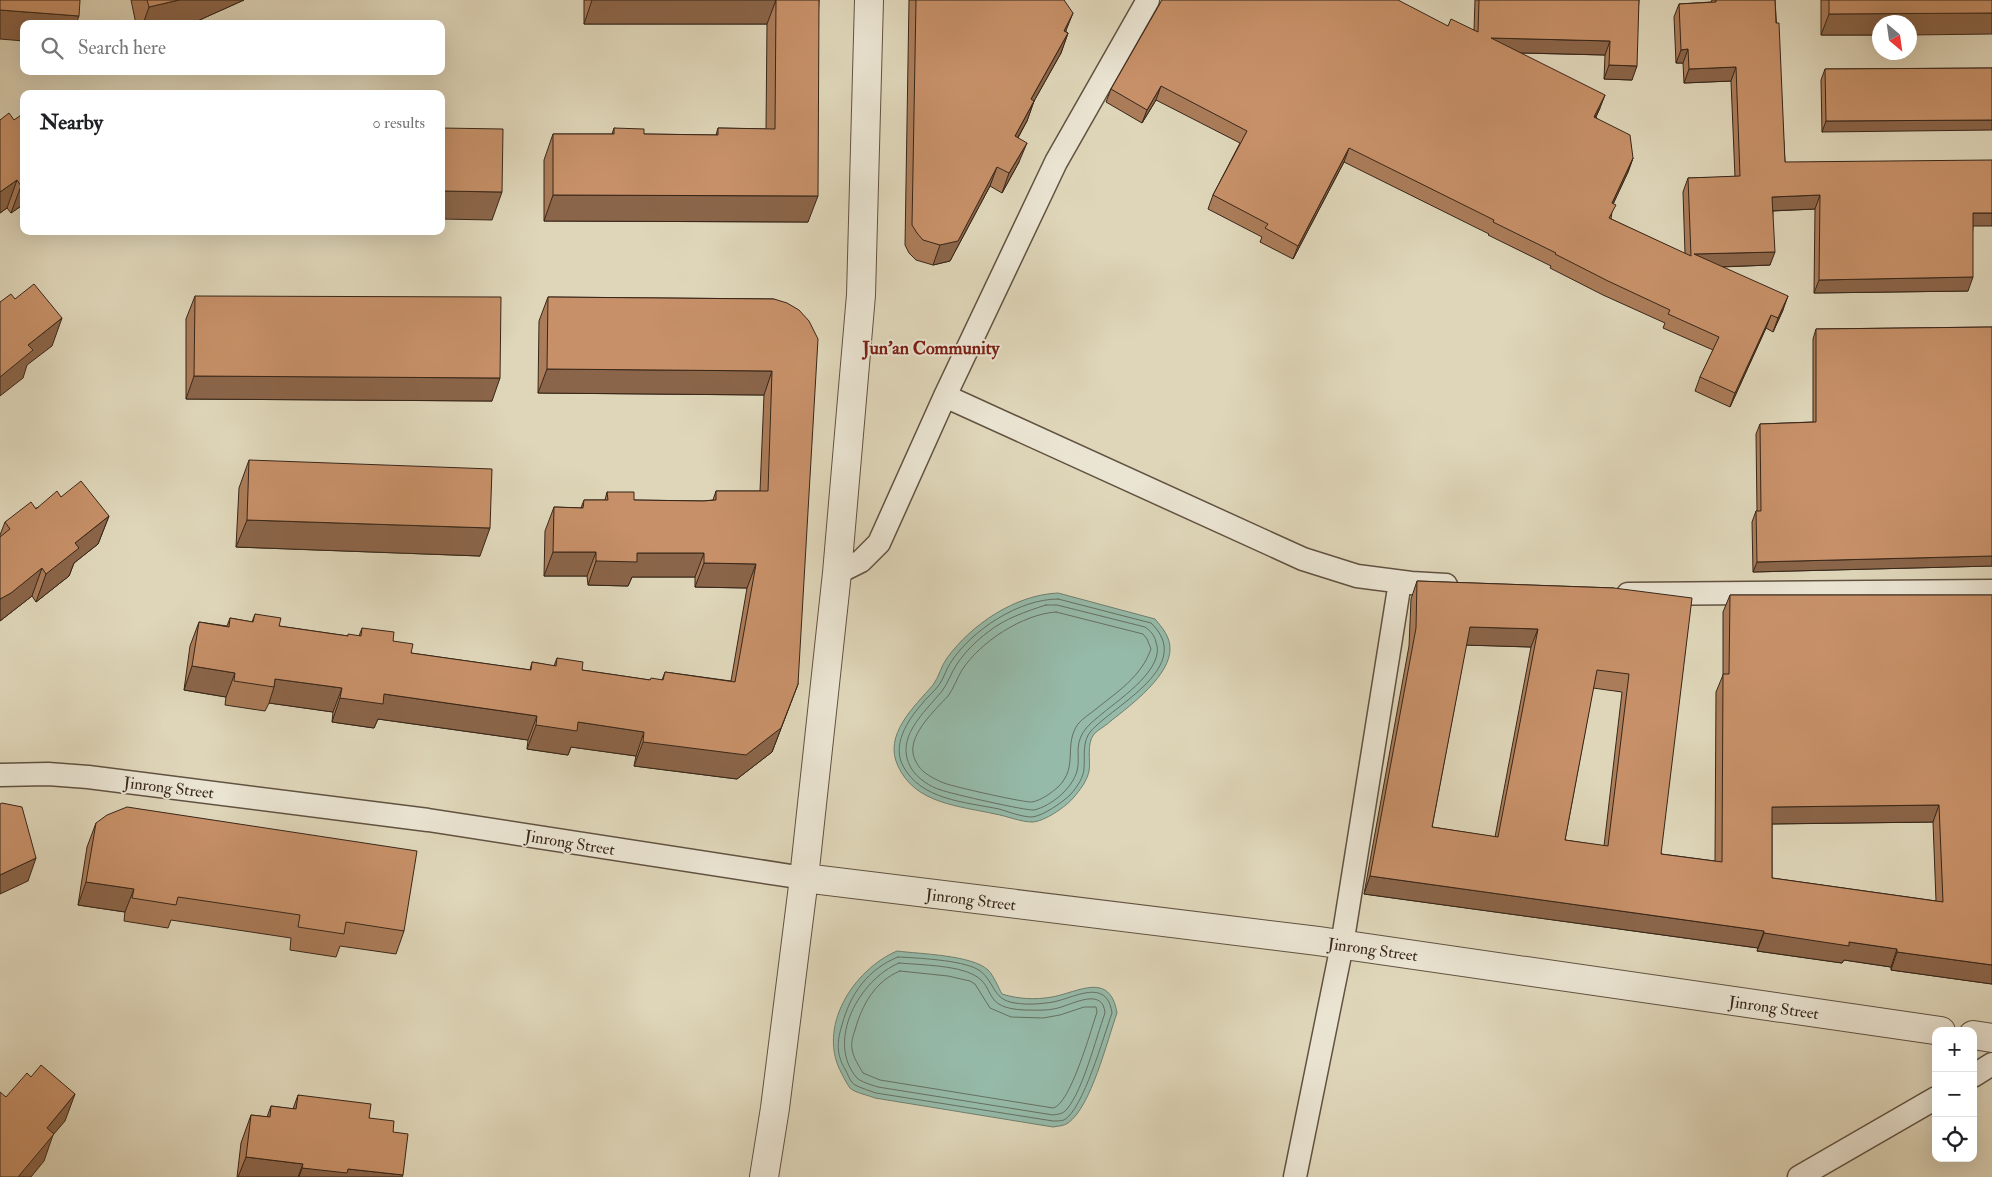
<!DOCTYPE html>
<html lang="en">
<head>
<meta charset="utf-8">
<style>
	:root { --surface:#fff; --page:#f2f2f2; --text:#202124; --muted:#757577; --line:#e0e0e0 }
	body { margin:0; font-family:"IM FELL Double Pica",serif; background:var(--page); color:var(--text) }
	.controls { position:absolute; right:15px; bottom:15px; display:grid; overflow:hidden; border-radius:10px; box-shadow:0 5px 20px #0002 }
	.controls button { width:45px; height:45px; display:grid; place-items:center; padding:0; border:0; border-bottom:1px solid var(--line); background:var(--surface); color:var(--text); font:25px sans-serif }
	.compass { position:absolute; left:1872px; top:15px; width:45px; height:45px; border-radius:50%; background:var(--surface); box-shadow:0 5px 20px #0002; rotate:151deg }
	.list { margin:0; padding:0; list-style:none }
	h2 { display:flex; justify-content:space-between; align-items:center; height:65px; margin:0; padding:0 20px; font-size:21px }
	h2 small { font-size:16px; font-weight:400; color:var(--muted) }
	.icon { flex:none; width:28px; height:28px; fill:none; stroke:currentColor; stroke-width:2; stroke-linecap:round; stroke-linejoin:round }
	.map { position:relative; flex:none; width:1992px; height:1177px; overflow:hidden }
	.search { position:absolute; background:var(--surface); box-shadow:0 5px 20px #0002; left:20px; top:20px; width:425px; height:55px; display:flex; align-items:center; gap:12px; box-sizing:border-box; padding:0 18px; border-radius:10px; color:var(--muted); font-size:19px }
	.panel { position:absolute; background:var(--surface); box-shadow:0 5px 20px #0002; left:20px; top:90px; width:425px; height:145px; border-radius:10px }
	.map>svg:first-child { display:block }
</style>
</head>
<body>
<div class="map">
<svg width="1992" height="1177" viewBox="0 0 1992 1177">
	<rect width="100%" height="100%" fill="#dfd6b9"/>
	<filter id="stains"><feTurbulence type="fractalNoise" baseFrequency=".004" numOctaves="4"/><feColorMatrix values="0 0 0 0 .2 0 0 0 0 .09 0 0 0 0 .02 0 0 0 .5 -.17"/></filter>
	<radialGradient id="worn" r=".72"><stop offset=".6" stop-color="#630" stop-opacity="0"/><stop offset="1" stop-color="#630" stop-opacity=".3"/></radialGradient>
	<path fill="#95baa9" stroke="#6f7f6f" d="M1058 593 1155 619C1162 627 1170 637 1170 648 1171 675 1131 705 1112 720 1107 725 1099 729 1094 734 1086 745 1091 760 1089 771 1087 781 1080 790 1074 797 1067 806 1044 822 1032 822 1021 822 1007 816 995 814 960 806 915 804 898 766 883 735 914 707 933 685 939 677 941 666 947 658 972 624 1015 595 1058 593Z
		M897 951C920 954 972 955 988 970 994 976 998 987 1002 994 1018 999 1035 1000 1052 997 1079 992 1110 971 1117 1013 1107 1041 1091 1107 1068 1123 1064 1126 1058 1126 1053 1127L875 1098C868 1095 855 1093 850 1088 847 1084 844 1078 842 1074 816 1028 853 970 897 951Z"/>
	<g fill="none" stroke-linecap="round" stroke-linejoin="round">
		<path stroke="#667061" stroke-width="1" d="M1058 599 1151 623C1196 666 1114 705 1091 731 1082 741 1085 756 1084 768 1084 777 1077 787 1071 794 1063 802 1043 816 1032 817 1022 817 1009 812 999 809 965 802 921 800 903 766 892 745 907 721 921 705 926 698 934 692 939 685 944 678 946 669 951 662 972 630 1019 599 1058 599Z
			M1046 605H1057L1145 627C1151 631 1154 635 1156 642 1166 668 1121 698 1103 713 1091 723 1079 731 1078 749 1078 756 1079 764 1077 771 1072 789 1051 806 1034 810 1027 811 952 794 941 790 930 787 917 778 911 768 894 738 924 713 942 691 948 683 951 673 957 664 965 652 976 641 988 632 1004 619 1027 611 1046 605Z
			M1056 612 1143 634 1147 639 1151 649C1141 677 1117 692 1096 709 1090 714 1083 718 1078 724 1063 745 1079 767 1058 787 1051 793 1042 800 1032 802 1026 803 954 787 944 783 938 781 929 776 924 772 919 768 914 760 913 753 910 733 936 709 948 696 954 688 957 678 962 670 980 642 1023 614 1056 612Z
			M898 957C918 958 960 960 977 969 995 979 991 1000 1015 1003 1027 1005 1041 1004 1053 1002 1074 998 1107 977 1112 1013 1104 1035 1083 1110 1064 1120 1061 1121 1056 1121 1053 1121L876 1093C870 1091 861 1088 855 1085 850 1082 848 1074 845 1069 836 1054 837 1041 842 1025 850 994 868 969 898 957Z
			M899 963C920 965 956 965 974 975 997 987 981 1008 1024 1010 1035 1010 1047 1011 1058 1008 1073 1004 1103 987 1105 1013 1096 1038 1083 1090 1067 1109 1063 1114 1059 1114 1053 1115L878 1087C872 1085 861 1082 857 1078 825 1041 860 979 899 963Z
			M900 971 948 976 970 981 975 984 990 1008 1011 1017 1043 1018 1060 1015 1084 1007H1096L1097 1012C1091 1030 1070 1105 1053 1108L880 1080 863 1073C859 1066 853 1057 852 1049 851 1042 853 1036 855 1030 862 1005 875 981 900 971Z"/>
		<g stroke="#615241" stroke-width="25">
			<path id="minor" d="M945 396 1303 559 1357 576 1411 583 1446 585
				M837 573 861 561 879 543 945 396 1056 162 1148 0
				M1628 594 1992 591
				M0 775 48 774 88 777 428 820 804 878
				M1973 1076 1992 1064
				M1295 1177 1342 945 1400 582
				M1799 1177 1936 1098"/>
		</g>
		<g stroke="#615241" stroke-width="30">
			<path id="tertiary" d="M804 878 1318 941 1941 1031
				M1973 1035 1992 1038
				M764 1177 775 1108 804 878 837 573 861 295 869 0"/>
		</g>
		<use href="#minor" stroke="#eae4d2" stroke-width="22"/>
		<use href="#tertiary" stroke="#eae4d2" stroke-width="28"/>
	</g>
	<path fill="#ab7c59" stroke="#372619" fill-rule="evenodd" d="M131 0H244L195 22 186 24H136Z
		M584 0H819L808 222 544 221V160L553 134H612L614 128 644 134 716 135 718 128 766 129 767 24H584Z
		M909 0H1064L1066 32 1068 33 1061 53 1034 101 1027 121 1018 138 1019 162 1002 193 990 186 950 261 933 265 916 260 909 253 905 245Z
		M1475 0H1639L1632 80 1604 79 1605 55 1520 53 1600 108 1596 117 1633 158 1628 172 1613 204 1611 219 1685 254 1683 192 1688 178 1735 177 1731 81 1684 83 1683 63H1676L1674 17 1679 4 1711 2 1712 0H1775L1785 162 1973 226 1968 291 1814 293 1815 209 1773 211 1770 265 1722 267 1783 310 1773 332 1766 328 1730 407 1695 391 1700 377 1713 350 1663 328 1665 323 1603 295 1550 268 1551 266 1488 235 1489 234 1344 162 1293 259 1260 242 1262 237 1208 209 1213 195 1240 143 1156 100 1142 123 1106 102 1111 89 1448 26 1474 30Z
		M1821 0H1992L1880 22V35H1821Z
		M1992 68 1822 132 1821 80 1825 69Z
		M0 120H14L24 204 11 213 7 208 0 213Z
		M195 296 492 401 186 399V319Z
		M548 297 774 299 798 684 772 752 737 779 634 766 636 756 571 747 568 755 527 749 528 740 378 719 374 728 332 722 333 712 269 703 265 711 225 705 226 697 184 690 190 646 199 622 227 626 230 618 252 622 255 614 279 626 348 636H359L362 628 393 641 411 653 530 670 532 662 554 666 557 658 582 670 650 680H662L665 672 731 681 747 588 695 587V577H632L628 586 588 585 587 576H544L545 531 554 507 581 508 584 500H605L607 492 634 500 703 501 713 500 716 491H760L764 395 538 393 539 321Z
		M1992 327V566L1753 572 1752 522 1756 511H1757L1756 434 1760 424 1813 422V339L1816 329Z
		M249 460 480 556 236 547 239 488Z
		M61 497 109 516 98 544 74 563 69 576 36 602 32 596 0 621V535L5 522Z
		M1417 581 1614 588 1661 854 1715 861 1716 692 1723 675V612L1730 595H1992V984L1891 970V967L1844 960 1842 963 1757 951 1758 948 1364 894 1409 646 1411 599ZM1466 645 1531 647 1495 837 1432 827ZM1593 688 1622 692 1604 846 1565 840ZM1933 822 1936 901 1772 878V824Z
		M96 823 404 931 396 954 340 946 336 957 290 950 291 938 171 920 168 928 124 921 125 912 78 905 87 847Z
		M298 1095 369 1118 393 1132 402 1177H237L241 1143 251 1115 267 1117 271 1106 293 1109Z"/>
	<path fill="#8b6549" stroke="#372619" d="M179 0H244L195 22 186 24H143L149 7Z
		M592 0H776L767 24H584Z
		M0 10 79 16 76 24H24V41L0 39Z
		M1073 13 1065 33 1064 31Z
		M1992 13V34L1910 35V22H1880V35H1821L1829 14Z
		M1068 33 1061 53 1024 119 1031 99Z
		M1491 38 1610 41 1605 55 1486 52Z
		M1688 49 1683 63H1676L1681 50Z
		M1609 65 1637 66 1632 80 1604 79Z
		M1736 67 1731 81 1684 83 1689 69Z
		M1161 86 1156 100 1142 123 1147 110Z
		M1605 95 1600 108 1589 130 1594 117Z
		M1034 101 1027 121 1007 156 1015 136Z
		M1992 120V130L1822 132 1826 121Z
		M1027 143 1019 162 1002 193 1009 173Z
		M1349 148 1344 162 1293 259 1298 246Z
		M1633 158 1628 172 1607 217 1612 203Z
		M997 167 990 186 950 261 933 265 940 245Z
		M17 180 7 208 0 213V192Z
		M24 184V204L11 213 21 186Z
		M441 191 502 192 492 220 441 219Z
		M553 195 818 196 808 222 544 221Z
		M1820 195 1815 209 1767 211 1772 197Z
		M1973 213H1992V226H1968Z
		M1775 252 1770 265 1689 268 1694 254Z
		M1973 277 1968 291 1814 293 1819 280Z
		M1788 296 1783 310 1773 332 1778 318Z
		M1771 315 1766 328 1730 407 1735 393Z
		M62 318 52 346 27 365 23 378 0 396V377L28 345Z
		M547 369 772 371 764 395 538 393Z
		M194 376 500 378 492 401 186 399Z
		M109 516 98 544 74 563 69 576 36 602 46 574 75 543Z
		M247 520 490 528 480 556 236 547Z
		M553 552H596L587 576H544Z
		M637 553H704L695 577H632L628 586 588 585 596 561Z
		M1992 556V566L1753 572 1757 562Z
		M704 563 756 564 747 588 695 587Z
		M42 568 32 596 0 621V599Z
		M1470 627 1538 629 1531 647 1463 645Z
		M192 666 235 673 226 697 184 690Z
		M275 679 342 688 333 712 269 703 274 687Z
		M798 684 772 752 737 779 634 766 643 742Z
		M384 694 537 716 528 740 378 719 374 728 332 722 340 698Z
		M578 722 644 732 636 756 571 747 568 755 527 749 536 725Z
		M1939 805 1933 822 1765 824 1772 807Z
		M36 858 28 881 0 894V875Z
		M1370 876 1764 931 1758 948 1364 894Z
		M86 882 134 889 125 912 78 905Z
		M1764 933 1849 942 1897 949 1891 967 1844 960 1842 963 1757 951Z
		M1897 952 1992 965V984L1891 970Z
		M75 1094 65 1121 53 1135 44 1161 31 1177H18L47 1128Z
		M246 1157 303 1164 298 1177H238Z
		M302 1168 348 1169 403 1175 402 1177H299Z"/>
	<path fill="#c79068" stroke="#372619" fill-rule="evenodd" d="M0 0H80L79 16 0 10Z
		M147 0H179L149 7Z
		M776 0H819L818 196 553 195V134H614V128L644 129V134L718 135V128L775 129Z
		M916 0H1064L1073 13 1064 31 1068 33 1031 99 1034 101 1015 136 1027 143 1009 173 997 167 958 241 940 245 923 240 917 233 912 225Z
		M1162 0H1398L1448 26 1451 19 1478 32 1479 0H1639L1637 66 1609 65 1610 41 1491 38 1605 95 1594 117 1630 135 1633 158 1612 203 1616 205 1609 218 1691 256 1688 178 1740 176 1736 67 1689 69 1688 49 1681 50 1679 4 1716 2V0H1775L1776 23H1779L1785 162 1992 160V213H1973V277L1819 280 1820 195 1772 197 1775 252 1694 254 1788 296 1778 318 1771 315 1735 393 1700 377 1719 337 1668 314 1670 310 1608 281 1555 254 1556 253 1493 222 1494 220 1349 148 1298 246 1265 228 1268 224 1213 195 1247 131 1161 86 1147 110 1111 89Z
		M1829 0H1992V13L1829 14Z
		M1992 68V120L1826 121 1825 69Z
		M9 113 14 120 24 113V184L21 186 17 180 0 192V120Z
		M441 128 503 129 502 192 441 191Z
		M34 284 62 318 28 345 33 350 0 377V302L11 294 15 299Z
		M195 296 501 297 500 378 194 376Z
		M548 297 774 299 787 303 799 310 809 321 818 339 798 684 781 728 746 755 643 742 644 732 578 722 577 731 536 725 537 716 384 694 383 704 340 698 342 688 275 679 274 687 234 681 235 673 192 666 199 622 229 627 230 618 253 622 255 614 281 618 279 626 348 636V634L361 636 362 628 394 632 393 641 413 644 411 653 531 670 532 662 556 666 557 658 583 662 582 670 650 680 651 678 663 680 665 672 735 682 756 564 704 563V553H637V562L596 561V552H553L554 507 583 508 584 500H608L607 492H634V500L703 501 716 500V491H768L772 371 547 369Z
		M1992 327V556L1757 562 1756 511H1761L1760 424 1816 422V329Z
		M249 460 492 469 490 528 247 520Z
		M81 481 109 516 75 543 79 548 46 574 42 568 11 593 0 599V537L10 529 5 522 31 502 36 509 57 491 61 497Z
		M1417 581 1614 588 1692 598 1661 854 1722 862 1723 674H1729L1730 595H1992V965L1897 952V949L1849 942V946L1764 933V931L1370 876 1416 628ZM1470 627 1538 629 1498 837 1432 827ZM1597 670 1629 674 1608 846 1565 840ZM1939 805 1943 902 1772 878V807Z
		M2 803 22 807 36 858 0 875V804Z
		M127 807 417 851 404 931 346 922 344 934 298 927 300 915 178 897 176 905 132 898 134 889 86 882 96 823 107 815Z
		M41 1065 75 1094 47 1128 54 1134 18 1177H0V1092L6 1097 27 1073 31 1077Z
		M298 1095 371 1104 369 1118 394 1121 393 1132 408 1134 403 1175 348 1169 347 1173 302 1168 303 1164 246 1157 251 1115 270 1117 271 1106 296 1109Z"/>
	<g text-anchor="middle" stroke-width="4" stroke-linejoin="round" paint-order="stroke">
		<g font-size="16" fill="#372619" stroke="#eae4d2">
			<text transform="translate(169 787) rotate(7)" y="6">Jinrong Street</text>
			<text transform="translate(570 842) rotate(9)" y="6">Jinrong Street</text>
			<text transform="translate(971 899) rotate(7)" y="6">Jinrong Street</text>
			<text transform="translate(1373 949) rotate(8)" y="6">Jinrong Street</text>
			<text transform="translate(1774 1007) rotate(8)" y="6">Jinrong Street</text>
		</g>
		<g font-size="18" font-weight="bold" fill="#7a1f14" stroke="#eae4d2">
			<text x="931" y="354">Jun'an Community</text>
		</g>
	</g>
	<rect width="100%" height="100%" filter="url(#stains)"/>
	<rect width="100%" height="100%" fill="url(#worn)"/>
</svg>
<div class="controls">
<button>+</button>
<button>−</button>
<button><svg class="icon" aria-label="locate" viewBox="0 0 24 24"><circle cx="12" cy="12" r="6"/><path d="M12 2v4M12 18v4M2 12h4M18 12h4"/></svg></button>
</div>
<svg class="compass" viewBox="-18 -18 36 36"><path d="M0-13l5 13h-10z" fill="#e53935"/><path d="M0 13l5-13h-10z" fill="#757577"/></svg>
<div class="search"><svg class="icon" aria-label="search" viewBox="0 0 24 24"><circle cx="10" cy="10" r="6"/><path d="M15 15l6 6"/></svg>Search here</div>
<section class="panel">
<h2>Nearby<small>0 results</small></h2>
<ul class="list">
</ul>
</section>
</div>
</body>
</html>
